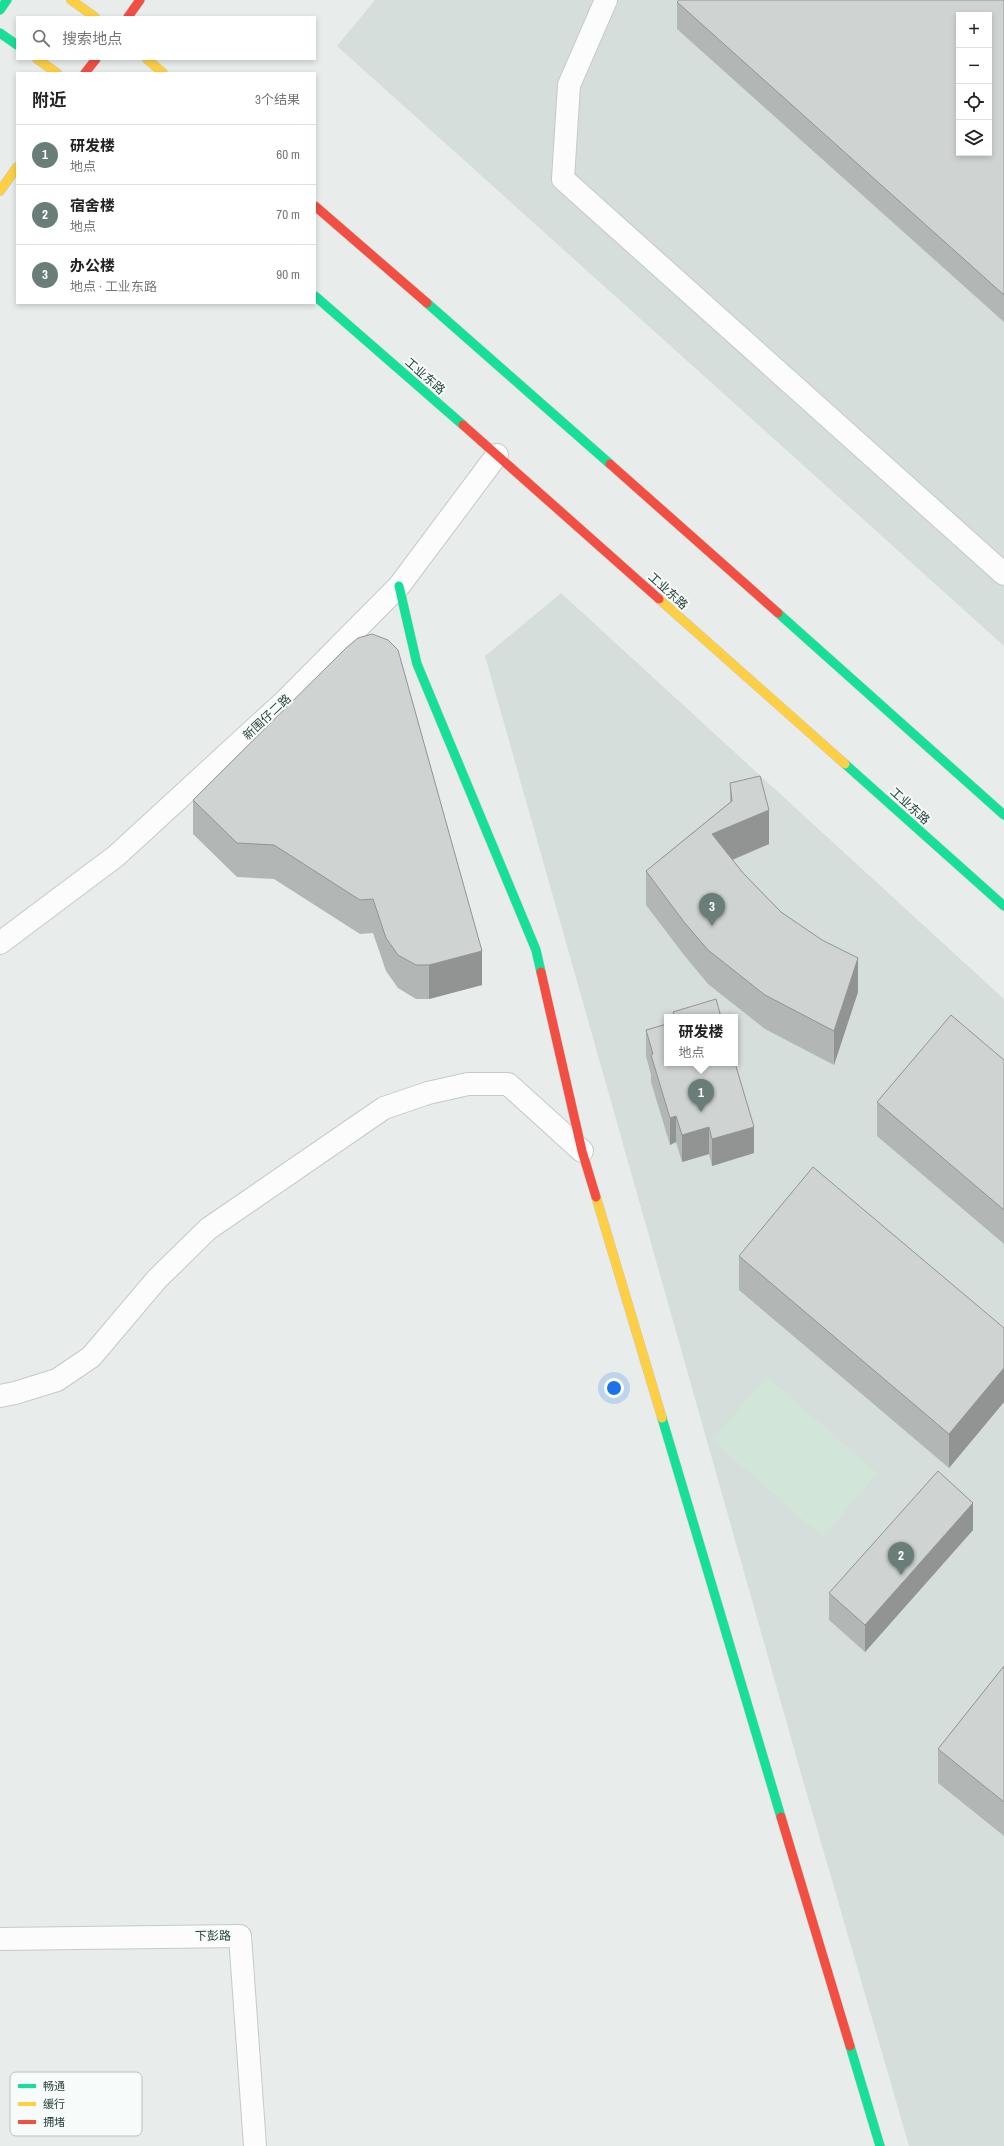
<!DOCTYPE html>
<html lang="zh">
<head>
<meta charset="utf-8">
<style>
	:root { --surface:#fff; --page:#f2f2f2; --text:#222; --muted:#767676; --line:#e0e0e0; --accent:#697e78 }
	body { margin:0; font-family:"Archivo Narrow","Noto Sans SC",sans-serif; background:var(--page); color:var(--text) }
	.controls { position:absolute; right:12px; top:12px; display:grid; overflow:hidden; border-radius:0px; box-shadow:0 2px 6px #0003 }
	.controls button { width:36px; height:36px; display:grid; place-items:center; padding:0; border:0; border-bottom:1px solid var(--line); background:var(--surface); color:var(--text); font:20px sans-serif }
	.you { position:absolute; left:614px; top:1388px; width:14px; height:14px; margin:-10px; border:3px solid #fff; border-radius:50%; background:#1a73e8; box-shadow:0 0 0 6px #1a73e833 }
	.badge { display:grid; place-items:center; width:26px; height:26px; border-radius:50%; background:var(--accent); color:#fff; font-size:13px; font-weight:700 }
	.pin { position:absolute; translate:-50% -33px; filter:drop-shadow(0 1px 2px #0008) }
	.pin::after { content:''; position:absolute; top:21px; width:14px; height:12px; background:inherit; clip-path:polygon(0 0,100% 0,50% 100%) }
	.popup { position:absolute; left:664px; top:1014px; width:74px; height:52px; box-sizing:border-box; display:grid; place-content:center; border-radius:0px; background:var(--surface); filter:drop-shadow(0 1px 3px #0005); font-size:13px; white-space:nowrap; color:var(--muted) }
	.popup b { font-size:15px; color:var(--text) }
	.popup::after { content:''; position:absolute; left:50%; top:100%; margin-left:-8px; border:8px solid transparent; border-top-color:var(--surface) }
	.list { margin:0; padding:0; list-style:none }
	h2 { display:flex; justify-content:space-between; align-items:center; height:52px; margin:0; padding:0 16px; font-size:17px }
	h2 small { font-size:13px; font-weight:400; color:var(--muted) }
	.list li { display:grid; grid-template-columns:26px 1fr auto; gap:12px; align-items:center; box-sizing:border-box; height:60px; padding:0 16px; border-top:1px solid var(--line) }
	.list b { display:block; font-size:15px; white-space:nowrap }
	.list p { margin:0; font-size:13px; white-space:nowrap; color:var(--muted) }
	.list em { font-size:13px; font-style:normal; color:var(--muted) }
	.icon { flex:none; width:22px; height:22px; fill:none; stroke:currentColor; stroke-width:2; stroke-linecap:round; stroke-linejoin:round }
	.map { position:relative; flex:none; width:1004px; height:2146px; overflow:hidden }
	.search { position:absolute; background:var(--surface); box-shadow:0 2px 6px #0003; left:16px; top:16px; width:300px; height:44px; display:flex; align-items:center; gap:10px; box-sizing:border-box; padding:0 14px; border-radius:0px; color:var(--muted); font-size:15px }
	.panel { position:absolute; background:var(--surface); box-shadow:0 2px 6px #0003; left:16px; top:72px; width:300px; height:232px; border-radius:0px }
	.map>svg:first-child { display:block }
</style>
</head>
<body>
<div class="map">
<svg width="1004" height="2146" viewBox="0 0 1004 2146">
	<rect width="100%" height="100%" fill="#e8edeb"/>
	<path fill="#d6dedb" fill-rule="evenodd" d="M375 0H1004V646L337 46ZM959 15H989V153H959Z
		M561 593 1004 999V2146H909L800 1770 485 656ZM667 1017H735V1063H667Z"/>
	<path fill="#d1e6d8" d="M767 1377 877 1473 823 1537 712 1440Z"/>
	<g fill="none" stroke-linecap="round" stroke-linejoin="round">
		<g stroke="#c5cac8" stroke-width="24">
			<path id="street" d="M606 0 569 85 563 179 1004 574
				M0 943 116 856 286 700 399 586 497 455
				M0 1396 15 1393 57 1380 91 1357 157 1279 208 1229 384 1108 428 1093 468 1084H508L582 1151
				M0 1939 240 1936 255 2146"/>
		</g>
		<g stroke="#c3cbc8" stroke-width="10">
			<path id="fast" d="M0 10 7 0
				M0 33 17 45
				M315 296 463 425
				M427 303 610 464
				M399 586 417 664 536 950 541 972
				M778 613 1004 815
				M845 764 1004 906
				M662 1418 781 1817
				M850 2046 880 2146"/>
		</g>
		<g stroke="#c3cbc8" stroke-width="10">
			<path id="slow" d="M71 0 95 17
				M37 59 57 73
				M147 59 163 73
				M0 191 17 167
				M659 599 845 764
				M596 1197 662 1418"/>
		</g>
		<g stroke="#c3cbc8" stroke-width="10">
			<path id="jam" d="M128 17 140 0
				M85 73 96 59
				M315 206 427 303
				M463 425 659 599
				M610 464 778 613
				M541 972 582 1151 596 1197
				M781 1817 850 2046"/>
		</g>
		<use href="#street" stroke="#fcfcfc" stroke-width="22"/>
		<use href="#fast" stroke="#16e098" stroke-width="9"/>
		<use href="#slow" stroke="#ffcf43" stroke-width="9"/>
		<use href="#jam" stroke="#f24e42" stroke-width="9"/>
	</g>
	<path fill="#b2b6b5" d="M1004 0V322L677 29V2Z
		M358 638 482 985 429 999H416L398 988 386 971 373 933 360 934 274 879 237 877 193 834V800Z
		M730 783 769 844 733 860 743 873 858 992 834 1065 765 1029 708 984 684 955 646 905V871L730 802Z
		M646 1030 754 1153 712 1166 709 1154 682 1162 676 1142 670 1145 651 1082V1075L646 1056Z
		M1004 1060V1244L877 1136V1102Z
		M739 1256 1004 1328V1402L949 1468 739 1290Z
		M973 1530 865 1652 829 1620V1593Z
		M1004 1666V1836L938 1783V1749Z"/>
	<path fill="#919493" d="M769 810V844L712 868V834Z
		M482 951V985L429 999V965Z
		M858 958V992L834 1065V1031Z
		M676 1116V1142L670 1145V1118Z
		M709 1127V1154L682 1162V1135Z
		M754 1127V1153L712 1166V1139Z
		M1004 1368V1402L949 1468V1434Z
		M973 1503V1530L865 1652V1625Z"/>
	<path fill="#cfd4d2" stroke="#919493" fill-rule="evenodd" d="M679 0H1004V295L677 2ZM959 15H989V153H959Z
		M372 634 388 640 398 650 482 951 429 965H416L398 955 386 938 373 899 360 900 274 845 237 843 193 800 346 648 358 638Z
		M760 776 769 810 712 834 743 873 781 912 822 940 858 958 834 1031 765 995 708 950 684 922 646 871 732 801 730 783Z
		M716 999 721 1017H675L673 1012Z
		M951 1015 1004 1060V1210L877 1102Z
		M667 1024V1063H735L754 1127 712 1139 709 1127 682 1135 676 1116 670 1118 651 1055 653 1054 646 1030Z
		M813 1167 1004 1328V1368L949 1434 739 1256Z
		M938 1471 973 1503 865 1625 829 1593Z
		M1004 1666V1802L938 1749Z"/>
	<g text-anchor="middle" stroke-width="4" stroke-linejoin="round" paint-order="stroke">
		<g font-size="12" fill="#24423a" stroke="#f7fbf9">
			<text transform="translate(425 376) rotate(41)" y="4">工业东路</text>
			<text transform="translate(668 591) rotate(42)" y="4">工业东路</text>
			<text transform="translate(267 717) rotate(-43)" y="4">新围仔二路</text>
			<text transform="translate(910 806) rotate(42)" y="4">工业东路</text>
			<text transform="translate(213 1936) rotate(-1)" y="4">下彭路</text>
		</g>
	</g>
	<rect x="10" y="2072" width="132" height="64" rx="6" fill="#f7fbf9" stroke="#b8c4c0" stroke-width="1"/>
	<rect x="18" y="2084" width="18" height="4" fill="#16e098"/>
	<rect x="18" y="2102" width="18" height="4" fill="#ffcf43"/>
	<rect x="18" y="2120" width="18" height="4" fill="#f24e42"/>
	<g font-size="11" fill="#24423a">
		<text x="43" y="2090">畅通</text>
		<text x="43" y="2108">缓行</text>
		<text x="43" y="2126">拥堵</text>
	</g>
</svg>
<div class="controls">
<button>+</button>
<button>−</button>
<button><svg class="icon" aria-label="locate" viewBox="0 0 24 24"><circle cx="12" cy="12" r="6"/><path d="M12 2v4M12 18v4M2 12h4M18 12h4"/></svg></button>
<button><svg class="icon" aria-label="layers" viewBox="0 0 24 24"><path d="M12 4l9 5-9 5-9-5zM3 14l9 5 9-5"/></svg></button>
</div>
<div class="you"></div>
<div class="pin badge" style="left:701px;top:1112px">1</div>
<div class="popup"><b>研发楼</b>地点</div>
<div class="pin badge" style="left:901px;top:1575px">2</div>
<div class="pin badge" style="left:712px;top:926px">3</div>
<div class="search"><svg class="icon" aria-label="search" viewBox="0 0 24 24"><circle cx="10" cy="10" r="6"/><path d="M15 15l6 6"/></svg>搜索地点</div>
<section class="panel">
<h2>附近<small>3个结果</small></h2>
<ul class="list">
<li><span class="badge">1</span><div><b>研发楼</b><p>地点</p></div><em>60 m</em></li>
<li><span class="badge">2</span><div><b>宿舍楼</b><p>地点</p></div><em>70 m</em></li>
<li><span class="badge">3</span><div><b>办公楼</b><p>地点 · 工业东路</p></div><em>90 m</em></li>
</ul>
</section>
</div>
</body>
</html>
